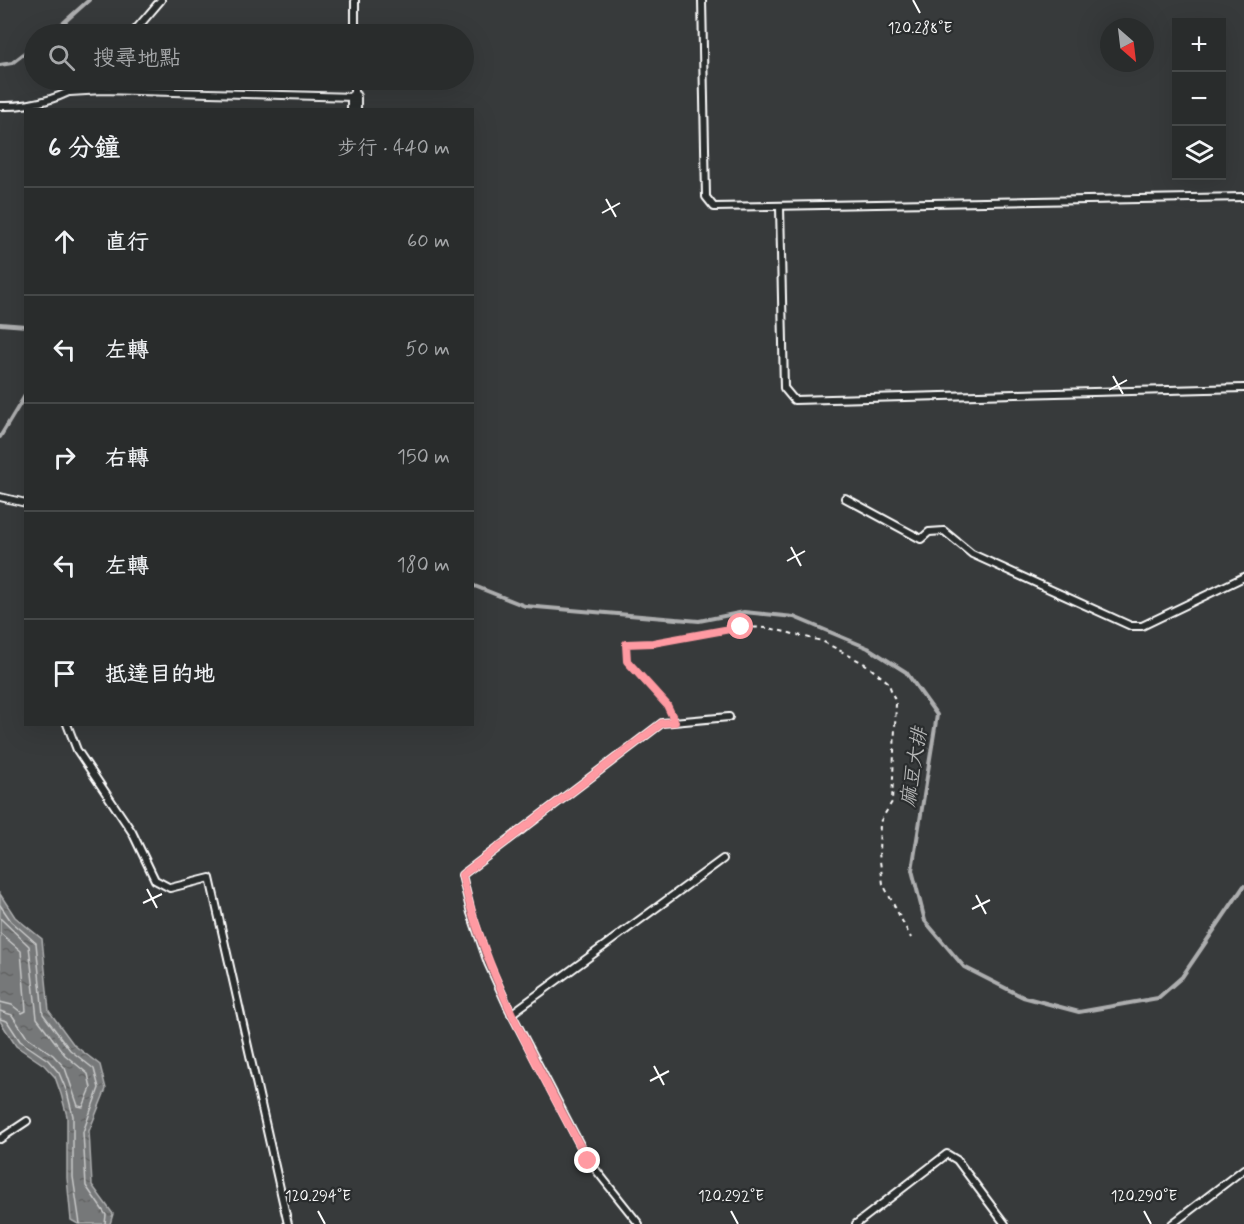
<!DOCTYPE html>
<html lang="zh-TW">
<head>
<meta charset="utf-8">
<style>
	:root { --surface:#292c2c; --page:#313434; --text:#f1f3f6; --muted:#a5a7a9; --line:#454848 }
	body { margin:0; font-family:Mynerve,"LXGW WenKai TC",sans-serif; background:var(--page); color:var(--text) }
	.controls { position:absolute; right:18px; top:18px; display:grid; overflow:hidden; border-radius:0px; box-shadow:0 6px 24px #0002 }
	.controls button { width:54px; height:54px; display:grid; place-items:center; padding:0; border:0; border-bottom:2px solid var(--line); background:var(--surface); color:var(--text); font:30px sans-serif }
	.compass { position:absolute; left:1100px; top:18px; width:54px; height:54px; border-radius:50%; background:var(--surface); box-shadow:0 6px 24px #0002; rotate:152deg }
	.stop { position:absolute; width:18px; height:18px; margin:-14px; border:4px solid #ff9aa2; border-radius:50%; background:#fff }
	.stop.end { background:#ff9aa2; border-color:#fff; box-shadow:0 2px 6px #0008 }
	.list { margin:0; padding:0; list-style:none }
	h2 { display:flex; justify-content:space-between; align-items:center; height:78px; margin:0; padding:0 24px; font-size:26px }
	h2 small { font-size:20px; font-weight:400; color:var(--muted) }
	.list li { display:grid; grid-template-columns:39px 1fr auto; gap:18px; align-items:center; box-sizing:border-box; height:108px; padding:0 24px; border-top:2px solid var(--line) }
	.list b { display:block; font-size:22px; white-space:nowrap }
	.list em { font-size:20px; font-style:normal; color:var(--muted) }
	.icon { flex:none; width:33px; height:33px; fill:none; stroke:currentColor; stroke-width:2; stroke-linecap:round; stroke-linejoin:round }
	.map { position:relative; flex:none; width:1244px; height:1224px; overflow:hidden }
	.search { position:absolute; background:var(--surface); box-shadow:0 6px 24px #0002; left:24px; top:24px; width:450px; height:66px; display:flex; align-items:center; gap:15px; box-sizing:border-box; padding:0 21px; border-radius:33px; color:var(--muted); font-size:22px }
	.panel { position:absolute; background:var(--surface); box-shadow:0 6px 24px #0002; left:24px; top:108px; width:450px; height:618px; border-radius:0px }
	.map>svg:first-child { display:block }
</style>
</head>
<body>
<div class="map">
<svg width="1244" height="1224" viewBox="0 0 1244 1224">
	<defs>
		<pattern id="water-ripples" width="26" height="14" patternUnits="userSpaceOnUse" patternTransform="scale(1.5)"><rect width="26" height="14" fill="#767879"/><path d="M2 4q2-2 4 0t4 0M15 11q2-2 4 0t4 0" fill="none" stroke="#616262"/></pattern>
	</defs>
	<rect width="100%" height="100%" fill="#373a3b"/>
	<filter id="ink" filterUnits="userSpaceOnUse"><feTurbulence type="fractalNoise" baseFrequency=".0167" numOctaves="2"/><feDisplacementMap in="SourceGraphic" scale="12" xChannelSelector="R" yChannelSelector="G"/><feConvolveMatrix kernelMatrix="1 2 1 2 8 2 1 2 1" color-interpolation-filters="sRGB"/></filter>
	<g filter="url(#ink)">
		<path fill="url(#water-ripples)" stroke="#adaeaf" stroke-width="1.5" d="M0 894 15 917 42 939 49 1011 74 1045 100 1065 106 1089 89 1131 92 1185 113 1214 110 1224H78L71 1220 67 1178V1116L61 1094 55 1077 44 1065 16 1046 0 1021Z"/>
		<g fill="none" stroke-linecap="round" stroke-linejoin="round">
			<path stroke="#c8c9c9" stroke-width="1.5" d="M0 905 11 921 36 943 43 1014 70 1050 94 1069 99 1088 83 1132 86 1186 106 1215 105 1224
				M0 918 29 946 37 1018 65 1055 88 1074 91 1088 83 1107 78 1106 65 1068 53 1055 26 1036 12 1015 0 1011
				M0 933 21 951 26 1011 22 1013 12 1005 0 1002
				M0 1019 7 1021 20 1041 48 1060 59 1073 67 1092 73 1116V1177L80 1224"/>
			<path stroke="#adaeaf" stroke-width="4" d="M51 34 89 0
				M0 65 12 63 34 46
				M0 324 26 326
				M0 437 26 394
				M472 585 525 606 699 621 744 612 794 617 868 648 906 672 937 715 912 870 925 921 964 967 1023 997 1079 1012 1158 998 1182 977 1244 886"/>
			<g stroke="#fff" stroke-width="10">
				<path id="lane" d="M702 0 706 197 714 207 1244 197
					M132 34 161 0
					M355 34V0
					M70 92 102 90 354 97V80
					M0 106C33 107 63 98 90 80
					M780 207 784 388 794 400 1244 388
					M0 497 26 503
					M845 498 921 539 929 532 944 531 972 554 1131 626H1142L1244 577
					M67 724 77 750 132 832 155 880 170 888 210 878 288 1224
					M511 1014 723 859
					M0 1139 27 1121
					M639 1224 588 1160 509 1009 488 963 471 913 462 875 662 723 729 717
					M856 1224 947 1154 957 1160 1005 1224
					M1172 1224 1244 1169"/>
			</g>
			<g stroke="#fff" stroke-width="16">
				<path id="street" d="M354 110V97"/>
			</g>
			<path stroke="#fff" stroke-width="2" stroke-dasharray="4.5 4.5" stroke-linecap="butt" d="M671 714 667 704 626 661V644L653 643 741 627 769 628 822 641 865 664 888 682 896 703 892 802 880 822 879 853 883 884 911 938"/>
			<use href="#lane" stroke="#2a2d2e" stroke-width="6"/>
			<use href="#street" stroke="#2a2d2e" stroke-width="12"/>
		</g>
	</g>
	<g fill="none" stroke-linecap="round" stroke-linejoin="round" filter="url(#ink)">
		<path stroke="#ff9aa2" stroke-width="8" d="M588 1161C539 1068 486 978 462 875L662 723 675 722 667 705 627 661 626 644 653 643 741 627"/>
	</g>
	<path fill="none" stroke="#fff" stroke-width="2" d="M913 0 920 13M606 199 616 217M602 213 620 203M1113 376 1123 394M1109 390 1127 380M791 547 801 566M787 561 805 551M147 889 157 908M976 895 986 914M143 903 162 894M972 909 990 900M654 1066 664 1085M650 1081 669 1071M318 1211 325 1224M731 1211 738 1224M1144 1211 1151 1224"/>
	<g text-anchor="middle" stroke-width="4.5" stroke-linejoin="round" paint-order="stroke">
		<g font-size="20" font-style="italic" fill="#b4b5b5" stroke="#2a2d2e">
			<text transform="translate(913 767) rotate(-81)" y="7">麻豆大排</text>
		</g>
	</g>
	<g font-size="15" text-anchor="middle" fill="#fff" stroke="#2a2d2e" stroke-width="4.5" stroke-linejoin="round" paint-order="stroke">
		<text x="920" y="33">120.288°E</text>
		<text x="318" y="1201">120.294°E</text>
		<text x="731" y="1201">120.292°E</text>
		<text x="1144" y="1201">120.290°E</text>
	</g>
</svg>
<div class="controls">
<button>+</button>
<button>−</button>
<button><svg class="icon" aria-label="layers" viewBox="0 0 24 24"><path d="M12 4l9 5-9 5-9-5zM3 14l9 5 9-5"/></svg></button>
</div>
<svg class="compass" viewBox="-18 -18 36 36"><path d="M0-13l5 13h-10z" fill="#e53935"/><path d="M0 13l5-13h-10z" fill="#a5a7a9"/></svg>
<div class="stop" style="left:741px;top:627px"></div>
<div class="stop end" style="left:588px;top:1161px"></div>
<div class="search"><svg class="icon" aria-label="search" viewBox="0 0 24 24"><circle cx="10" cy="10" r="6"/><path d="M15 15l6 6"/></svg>搜尋地點</div>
<section class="panel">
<h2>6 分鐘<small>步行 · 440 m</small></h2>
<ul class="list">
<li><svg class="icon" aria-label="ahead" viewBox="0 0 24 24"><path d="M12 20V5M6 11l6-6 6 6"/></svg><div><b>直行</b></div><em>60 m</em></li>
<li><svg class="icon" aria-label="left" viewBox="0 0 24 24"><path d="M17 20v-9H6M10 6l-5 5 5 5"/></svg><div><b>左轉</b></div><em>50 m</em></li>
<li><svg class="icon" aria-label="right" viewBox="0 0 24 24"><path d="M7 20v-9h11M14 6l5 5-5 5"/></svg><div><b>右轉</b></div><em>150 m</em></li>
<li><svg class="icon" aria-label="left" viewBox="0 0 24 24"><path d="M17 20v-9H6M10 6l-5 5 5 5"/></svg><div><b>左轉</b></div><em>180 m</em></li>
<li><svg class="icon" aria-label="arrive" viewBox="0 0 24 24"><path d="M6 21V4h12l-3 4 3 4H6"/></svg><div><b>抵達目的地</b></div></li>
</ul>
</section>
</div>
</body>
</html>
